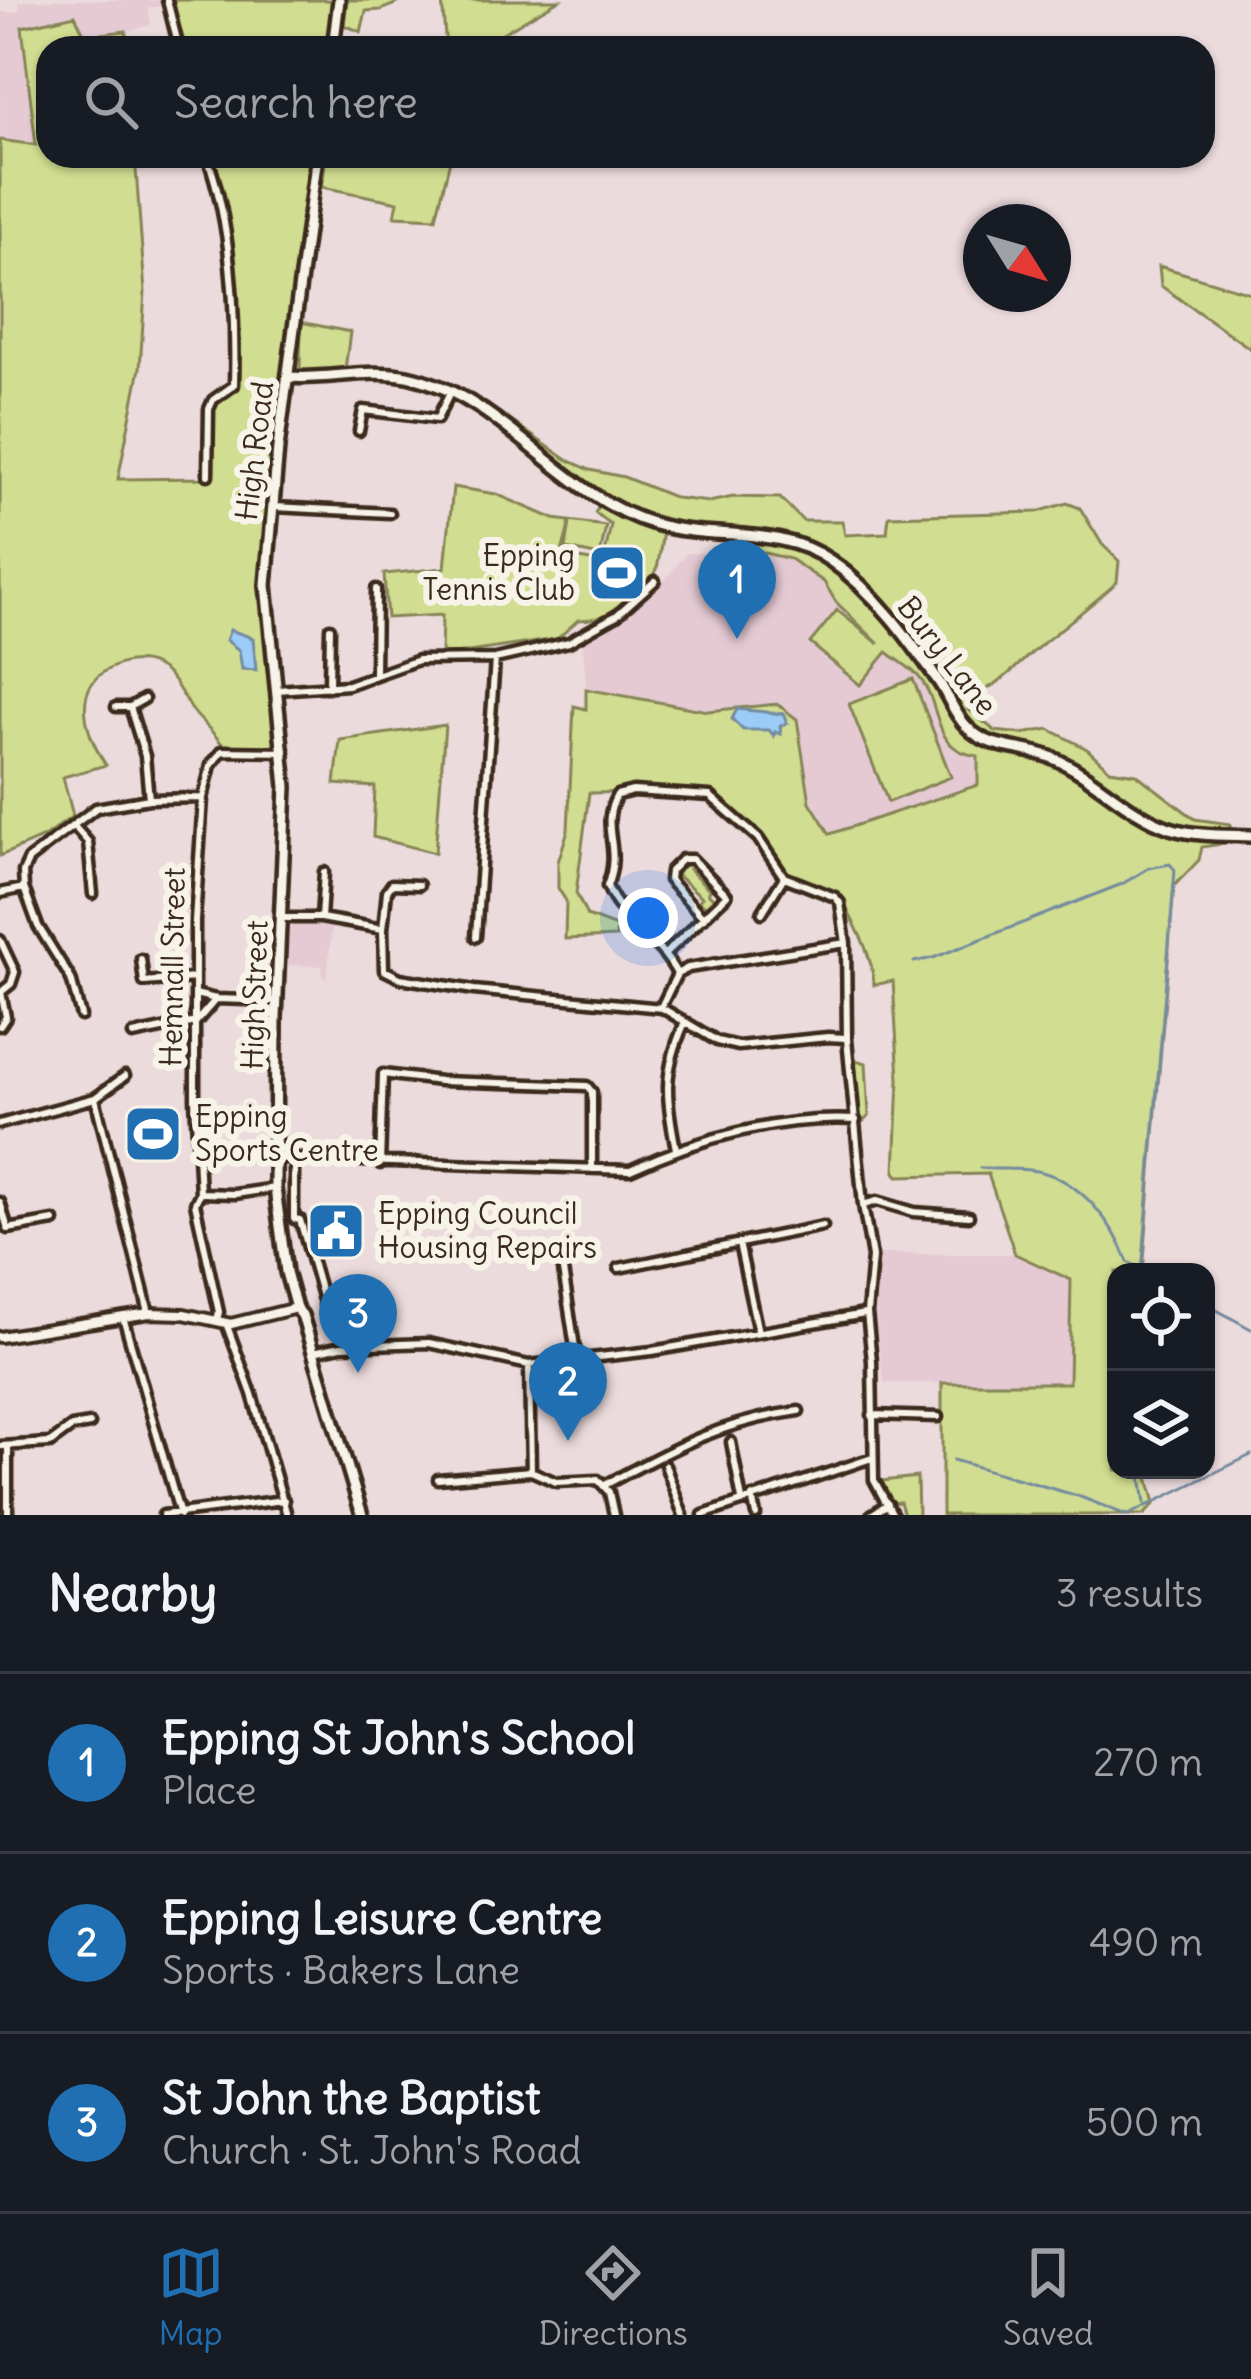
<!DOCTYPE html>
<html lang="en">
<head>
<meta charset="utf-8">
<style>
	:root { --surface:#171b24; --page:#20242c; --text:#f1f3f6; --muted:#9ea1a6; --line:#363941; --accent:#1f6fb2 }
	body { margin:0; font-family:Delius,sans-serif; background:var(--page); color:var(--text) }
	.controls { position:absolute; right:36px; bottom:36px; display:grid; overflow:hidden; border-radius:24px; box-shadow:0 3px 9px #0004 }
	.controls button { width:108px; height:108px; display:grid; place-items:center; padding:0; border:0; border-bottom:3px solid var(--line); background:var(--surface); color:var(--text); font:60px sans-serif }
	.compass { position:absolute; left:963px; top:204px; width:108px; height:108px; border-radius:50%; background:var(--surface); box-shadow:0 3px 9px #0004; rotate:127deg }
	.you { position:absolute; left:648px; top:918px; width:42px; height:42px; margin:-30px; border:9px solid #fff; border-radius:50%; background:#1a73e8; box-shadow:0 0 0 18px #1a73e833 }
	.badge { display:grid; place-items:center; width:78px; height:78px; border-radius:50%; background:var(--accent); color:#fff; font-size:39px; font-weight:700 }
	.pin { position:absolute; translate:-50% -99px; filter:drop-shadow(0 3px 6px #0008) }
	.pin::after { content:''; position:absolute; top:63px; width:42px; height:36px; background:inherit; clip-path:polygon(0 0,100% 0,50% 100%) }
	.list { margin:0; padding:0; list-style:none }
	h2 { display:flex; justify-content:space-between; align-items:center; height:156px; margin:0; padding:0 48px; font-size:51px }
	h2 small { font-size:39px; font-weight:400; color:var(--muted) }
	.list li { display:grid; grid-template-columns:78px 1fr auto; gap:36px; align-items:center; box-sizing:border-box; height:180px; padding:0 48px; border-top:3px solid var(--line) }
	.list b { display:block; font-size:45px; white-space:nowrap }
	.list p { margin:0; font-size:39px; white-space:nowrap; color:var(--muted) }
	.list em { font-size:39px; font-style:normal; color:var(--muted) }
	.icon { flex:none; width:66px; height:66px; fill:none; stroke:currentColor; stroke-width:2; stroke-linecap:round; stroke-linejoin:round }
	.map { position:relative; flex:none; width:1251px; height:1515px; overflow:hidden }
	.search { position:absolute; background:var(--surface); box-shadow:0 3px 9px #0004; left:36px; right:36px; top:36px; height:132px; display:flex; align-items:center; gap:30px; box-sizing:border-box; padding:0 42px; border-radius:36px; color:var(--muted); font-size:45px }
	.sheet { height:696px; background:var(--surface) }
	nav { display:flex; justify-content:space-around; align-items:center; box-sizing:border-box; height:168px; border-top:3px solid var(--line); background:var(--surface); font-size:33px; color:var(--muted) }
	nav a { display:grid; justify-items:center; gap:6px }
	nav .on { color:var(--accent) }
	.map>svg:first-child { display:block }
</style>
</head>
<body>
<div class="map">
<svg width="1251" height="1515" viewBox="0 0 1251 1515">
	<rect width="100%" height="100%" fill="#ecdbdc"/>
	<filter id="ink" filterUnits="userSpaceOnUse"><feTurbulence type="fractalNoise" baseFrequency=".00833" numOctaves="2"/><feDisplacementMap in="SourceGraphic" scale="24" xChannelSelector="R" yChannelSelector="G"/><feConvolveMatrix kernelMatrix="1 2 1 2 8 2 1 2 1" color-interpolation-filters="sRGB"/></filter>
	<g filter="url(#ink)">
		<path fill="#e5cad4" d="M26 0H162L163 6 148 8 151 25 127 31 85 37 22 27 36 146 0 140V12H19V3Z
			M748 549 790 559 824 582 836 602 920 678 947 742 978 756V785L830 834 810 802 797 719 747 705 708 712 586 689 583 642 622 620 658 588 687 553 745 555Z
			M297 923 332 926 327 978 323 977 322 966 287 965 289 928Z
			M878 1254H1015L1071 1280 1069 1383H884L875 1313Z"/>
		<path fill="#d1dd90" stroke="#868457" stroke-width="3" d="M170 0H334L328 48H183Z
			M347 0H400V2L381 10 366 11 361 32 344 25Z
			M442 0H559L477 48H446Z
			M75 15 85 36 126 31 127 48H48V156H135L145 292 140 368 118 479 211 478 212 408 238 388C243 309 234 233 214 156H316L262 566 266 642 280 749 223 745C215 735 207 726 198 717 181 701 179 677 156 666 141 659 125 661 111 668 70 686 86 737 106 765L63 777 73 816 44 837 0 856V140L36 145 22 27Z
			M326 156H451L436 218 395 216 398 202 322 187Z
			M1159 266 1251 293V349L1161 286Z
			M301 322 350 332 345 370 319 374 300 370Z
			M481 400 566 459 590 470 624 477 676 498 709 502 733 497 780 498 803 521H842L845 535 887 533 889 516 1037 512 1067 503 1080 508 1102 544 1119 561 1117 582C1091 606 1062 627 1034 651 1013 669 999 687 971 695L962 690 968 709 995 731 1022 734 1049 729 1087 749 1110 770 1136 774 1195 819 1230 824 1228 843 1202 847 1199 860 1174 886 1143 1272H1116V1470H1146L1155 1503 1144 1515H942V1383H1069L1071 1280 1015 1254 988 1174 898 1176 895 1172 899 1079 893 981 874 985C872 952 855 925 840 897L785 876 759 833 710 791 589 793 576 893 587 916 616 927V937L565 939 566 901 558 888V862L568 830 574 706 586 709V689L708 711 777 704 797 719 810 802 830 834 978 785V756C929 750 944 705 918 676 910 667 897 660 887 652L860 685 810 643 837 610 879 644 836 602 824 582 790 559 748 549 750 533 657 529 663 532C660 545 660 568 652 579 636 603 606 620 578 620L557 639 441 656 442 615 387 618 384 574 445 568 453 487 496 494 554 519 606 526 600 556 566 549 570 522 561 556 603 563 611 525 595 513 605 496 489 411Z
			M913 679 951 777 888 802 849 704Z
			M445 725 435 853 373 837 375 787 335 784 340 740Z
			M683 860H691L694 864 689 869 710 890 708 893 715 900 708 907 698 902 702 897 672 871Z
			M855 1060 866 1063 869 1116 860 1124Z
			M917 1477 918 1515H904L900 1502 892 1503 882 1481Z"/>
		<path fill="#9bcbf7" stroke="#758ba0" stroke-width="3" d="M230 630 253 638 256 670 242 669 239 650 226 640Z
			M737 709 783 714 787 723 780 726 781 734 775 732 774 736 769 730H743L732 719Z"/>
		<g fill="none" stroke-linecap="round" stroke-linejoin="round">
			<path stroke="#758ba0" stroke-width="3" d="M914 962 933 958 1122 884 1149 868 1170 864 1175 870 1142 1272
				M980 1168C999 1170 1019 1168 1037 1171 1080 1179 1114 1224 1128 1262L1148 1272
				M1206 1304 1251 1329
				M953 1460 1078 1496 1126 1515
				M1140 1470 1145 1504
				M1128 1515 1251 1455"/>
			<g stroke="#3b2a1e" stroke-width="15">
				<path id="minor" d="M167 0 179 48
					M207 156C232 227 236 310 234 385L213 400 209 409 208 475
					M359 431 363 410 437 419 451 391
					M274 507 390 513
					M375 674 376 589
					M329 687 330 628
					M277 690 348 685 418 660 495 659 569 642 617 615 655 581
					M116 707H130L144 699
					M130 707 145 756 149 799
					M73 825 88 842 93 894
					M0 893 24 888
					M762 913 784 877
					M282 918H321L383 929 384 970 400 978 474 990 662 1008 717 1041 738 1046 828 1037 846 1038
					M321 918 324 872
					M383 929 387 891 392 884 419 885
					M476 937 495 659
					M0 940 15 972 11 984 0 993
					M666 953 727 895 692 859H682L670 871 669 880 704 918
					M141 959 144 982 195 978
					M677 974C659 939 622 922 607 886 623 845 598 829 617 795L633 791 710 796 758 838 784 877 835 897 840 903 846 943 847 1039 863 1205 872 1257 867 1313 872 1361 874 1480 893 1515
					M195 994 216 999 277 1001
					M661 1007 677 974 688 968 846 943
					M81 1016 71 979 38 926 24 888 23 872 29 859 96 808 149 799 203 798
					M0 1026 6 1017 1 992
					M133 1035 196 1022 216 999
					M95 1098 149 1313
					M0 1124 95 1098 125 1076
					M676 1149C665 1096 663 1072 685 1022
					M274 1158 630 1170C699 1138 780 1116 856 1120
					M294 1160V1219L300 1220 327 1314
					M380 1164 383 1074 440 1081 587 1086 592 1092V1169
					M202 1193 235 1194 275 1188
					M0 1202 8 1229 54 1221
					M863 1205 877 1201 914 1212 969 1216
					M739 1243 758 1332
					M560 1251 577 1360
					M619 1268 823 1226
					M123 1317 180 1515
					M217 1320 219 1312 195 1203 200 1193 195 1099V921L203 798 211 765 222 751 285 752
					M226 1323 252 1394 287 1515
					M313 1352 341 1346 429 1343 529 1365 652 1351 865 1314
					M529 1365 531 1471 556 1482 598 1480 609 1492 614 1515
					M872 1415 938 1417
					M731 1442 742 1500
					M0 1446 50 1443 72 1427 90 1424
					M8 1447V1515
					M665 1465 683 1515
					M438 1479 531 1471
					M605 1485C674 1448 720 1422 799 1411
					M752 1497 756 1515
					M163 1515 284 1500
					M703 1515 872 1458
					M871 1515 888 1504"/>
			</g>
			<g stroke="#3b2a1e" stroke-width="16">
				<path id="tertiary" d="M0 1337 149 1313 184 1314 231 1324 296 1308"/>
			</g>
			<g stroke="#3b2a1e" stroke-width="18">
				<path id="secondary" d="M333 48 339 0
					M317 156 278 448 266 585 286 787 276 1018 275 1188 286 1272 296 1308 302 1315 362 1515
					M289 377C329 380 367 368 407 376 505 397 561 497 655 524 714 541 778 524 831 561 875 592 909 639 939 682 949 697 955 716 968 728 991 751 1025 746 1053 758 1095 776 1126 813 1170 828 1194 836 1225 835 1251 836"/>
			</g>
			<use href="#minor" stroke="#f7f3e8" stroke-width="6"/>
			<use href="#tertiary" stroke="#f7f3e8" stroke-width="8"/>
			<use href="#secondary" stroke="#f7f3e8" stroke-width="9"/>
		</g>
	</g>
	<defs>
		<g id="stadium-square" transform="scale(3)"><rect x="-9" y="-9" width="18" height="18" rx="4" fill="#1f6fb2" stroke="#f7f3e8"/><path d="M0-5a6.5 5 0 1 0 0 10a6.5 5 0 1 0 0-10ZM-3.5-1.8h7v3.6h-7Z" fill="#fff"/></g>
		<g id="civic-square" transform="scale(3)"><rect x="-9" y="-9" width="18" height="18" rx="4" fill="#1f6fb2" stroke="#f7f3e8"/><path d="M-.6-6.5H3V-4.5H.6V-3L4-1V1h2V6H-6V1h2V-1L-.6-3ZM-1.2 2.5V6h2.4V2.5Z" fill="#fff"/></g>
	</defs>
	<g fill-rule="evenodd">
		<use href="#stadium-square" x="617" y="573"/>
		<use href="#stadium-square" x="153" y="1134"/>
		<use href="#civic-square" x="336" y="1231"/>
	</g>
	<g text-anchor="middle" stroke-width="12" stroke-linejoin="round" paint-order="stroke">
		<g font-size="30" fill="#3b2a1e" stroke="#f7f3e8">
			<text transform="translate(255 451) rotate(-83)" y="10">High Road</text>
			<text transform="translate(947 656) rotate(52)" y="10">Bury Lane</text>
			<text transform="translate(173 967) rotate(-89)" y="10">Hemnall Street</text>
			<text transform="translate(255 995) rotate(-88)" y="10">High Street</text>
		</g>
		<g font-size="30" fill="#3b2a1e" stroke="#f7f3e8" text-anchor="start">
			<text x="575" y="566" text-anchor="end">Epping<tspan x="575" dy="34">Tennis Club</tspan></text>
			<text x="195" y="1127">Epping<tspan x="195" dy="34">Sports Centre</tspan></text>
			<text x="378" y="1224">Epping Council<tspan x="378" dy="34">Housing Repairs</tspan></text>
		</g>
	</g>
</svg>
<div class="controls">
<button><svg class="icon" aria-label="locate" viewBox="0 0 24 24"><circle cx="12" cy="12" r="6"/><path d="M12 2v4M12 18v4M2 12h4M18 12h4"/></svg></button>
<button><svg class="icon" aria-label="layers" viewBox="0 0 24 24"><path d="M12 4l9 5-9 5-9-5zM3 14l9 5 9-5"/></svg></button>
</div>
<svg class="compass" viewBox="-18 -18 36 36"><path d="M0-13l5 13h-10z" fill="#e53935"/><path d="M0 13l5-13h-10z" fill="#9ea1a6"/></svg>
<div class="you"></div>
<div class="pin badge" style="left:737px;top:639px">1</div>
<div class="pin badge" style="left:568px;top:1441px">2</div>
<div class="pin badge" style="left:358px;top:1373px">3</div>
<div class="search"><svg class="icon" aria-label="search" viewBox="0 0 24 24"><circle cx="10" cy="10" r="6"/><path d="M15 15l6 6"/></svg>Search here</div>
</div>
<section class="sheet">
<h2>Nearby<small>3 results</small></h2>
<ul class="list">
<li><span class="badge">1</span><div><b>Epping St John's School</b><p>Place</p></div><em>270 m</em></li>
<li><span class="badge">2</span><div><b>Epping Leisure Centre</b><p>Sports · Bakers Lane</p></div><em>490 m</em></li>
<li><span class="badge">3</span><div><b>St John the Baptist</b><p>Church · St. John's Road</p></div><em>500 m</em></li>
</ul>
</section>
<nav>
<a class="on"><svg class="icon" aria-label="map" viewBox="0 0 24 24"><path d="M3 6l6-2 6 2 6-2v14l-6 2-6-2-6 2zM9 4v14M15 6v14"/></svg>Map</a>
<a><svg class="icon" aria-label="directions" viewBox="0 0 24 24"><path d="M12 3l9 9-9 9-9-9zM9 14v-3h6M13 9l2 2-2 2"/></svg>Directions</a>
<a><svg class="icon" aria-label="saved" viewBox="0 0 24 24"><path d="M7 4h10v16l-5-4-5 4z"/></svg>Saved</a>
</nav>
</body>
</html>
